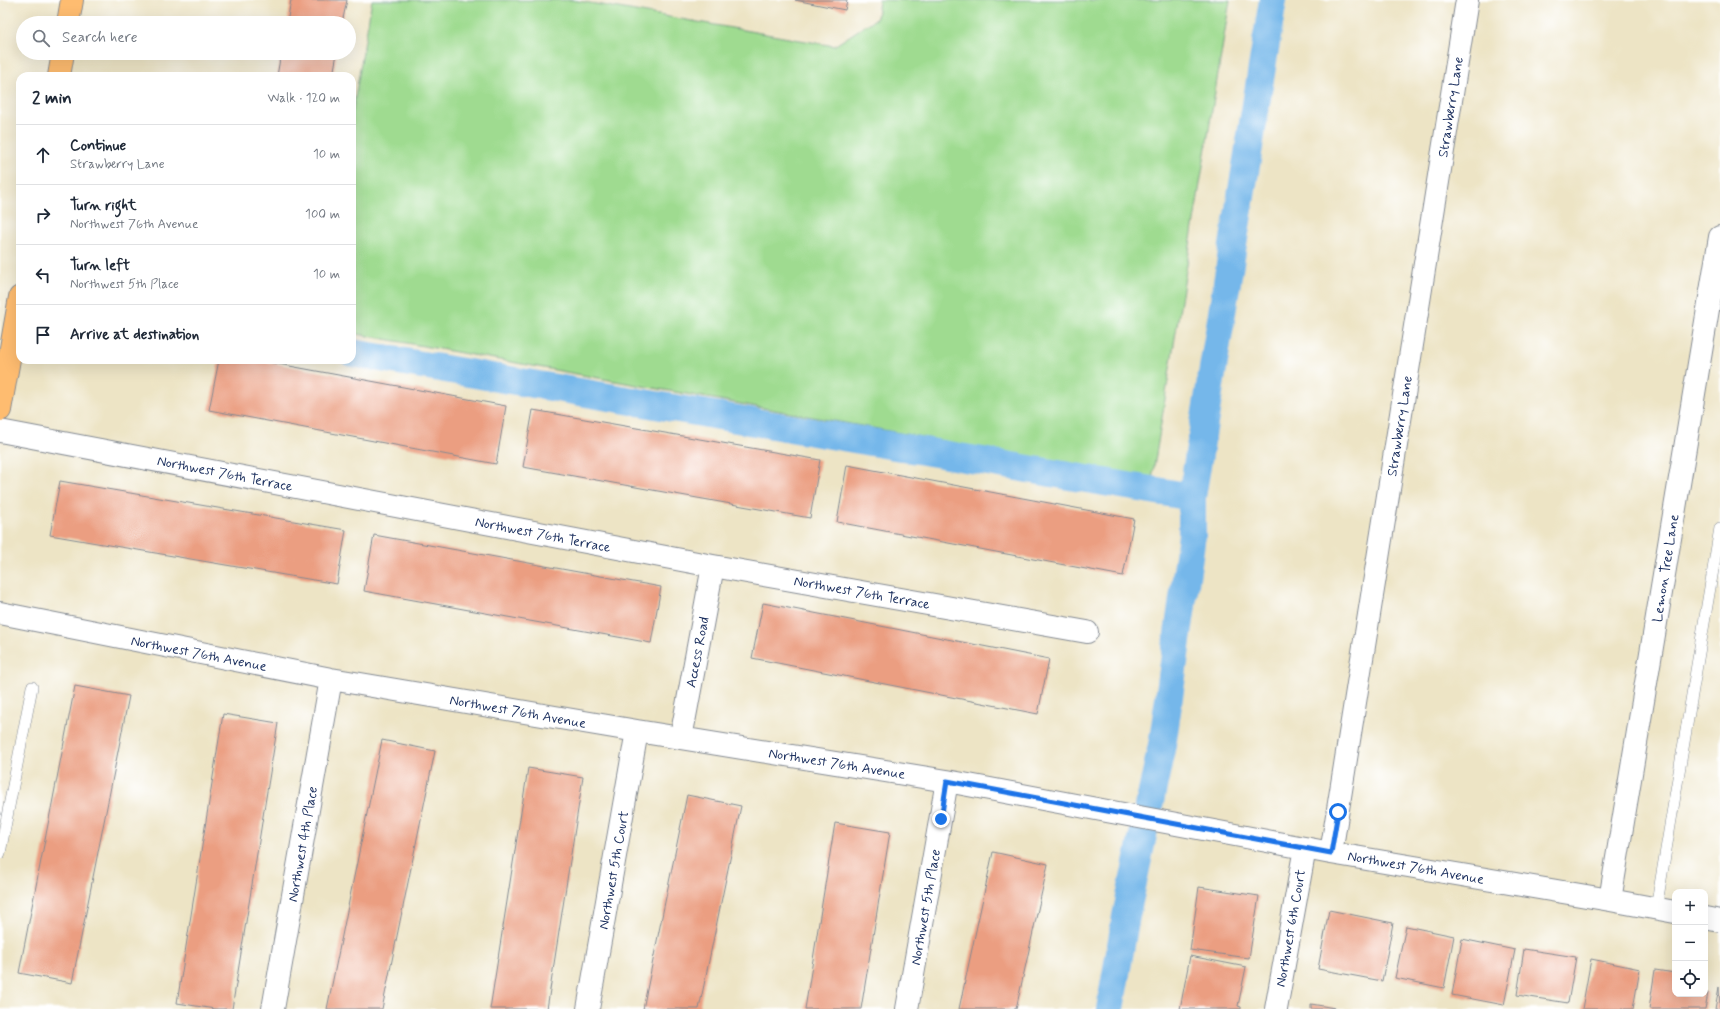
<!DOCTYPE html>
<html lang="en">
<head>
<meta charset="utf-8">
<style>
	:root { --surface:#fff; --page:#f2f2f3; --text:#1f2937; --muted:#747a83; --line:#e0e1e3 }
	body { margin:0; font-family:Mynerve,sans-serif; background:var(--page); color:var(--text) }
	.controls { position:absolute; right:12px; bottom:12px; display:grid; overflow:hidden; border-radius:8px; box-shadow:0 4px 16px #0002 }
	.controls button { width:36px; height:36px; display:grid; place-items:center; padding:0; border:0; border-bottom:1px solid var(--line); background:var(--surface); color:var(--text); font:20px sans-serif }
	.stop { position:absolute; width:12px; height:12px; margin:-9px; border:3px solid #1a73e8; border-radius:50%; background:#fff }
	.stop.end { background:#1a73e8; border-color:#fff; box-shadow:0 1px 4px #0008 }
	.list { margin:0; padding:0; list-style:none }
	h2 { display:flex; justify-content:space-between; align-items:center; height:52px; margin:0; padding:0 16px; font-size:17px }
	h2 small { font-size:13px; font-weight:400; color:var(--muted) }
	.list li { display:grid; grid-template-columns:26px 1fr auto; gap:12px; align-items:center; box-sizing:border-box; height:60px; padding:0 16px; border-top:1px solid var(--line) }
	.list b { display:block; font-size:15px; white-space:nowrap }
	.list p { margin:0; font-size:13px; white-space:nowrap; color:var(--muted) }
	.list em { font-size:13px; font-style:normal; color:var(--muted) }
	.icon { flex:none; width:22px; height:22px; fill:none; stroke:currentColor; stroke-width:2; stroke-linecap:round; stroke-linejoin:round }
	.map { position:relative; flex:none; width:1720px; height:1009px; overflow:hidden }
	.search { position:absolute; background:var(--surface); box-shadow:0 4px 16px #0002; left:16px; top:16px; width:340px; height:44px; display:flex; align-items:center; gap:10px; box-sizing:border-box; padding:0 14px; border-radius:22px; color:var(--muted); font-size:15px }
	.panel { position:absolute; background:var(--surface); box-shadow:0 4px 16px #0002; left:16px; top:72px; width:340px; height:292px; border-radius:12px }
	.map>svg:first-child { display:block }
</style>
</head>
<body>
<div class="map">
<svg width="1720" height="1009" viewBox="0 0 1720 1009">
	<rect width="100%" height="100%" fill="#fff"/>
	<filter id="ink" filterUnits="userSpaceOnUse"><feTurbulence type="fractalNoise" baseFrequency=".025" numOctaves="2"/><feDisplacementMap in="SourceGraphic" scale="8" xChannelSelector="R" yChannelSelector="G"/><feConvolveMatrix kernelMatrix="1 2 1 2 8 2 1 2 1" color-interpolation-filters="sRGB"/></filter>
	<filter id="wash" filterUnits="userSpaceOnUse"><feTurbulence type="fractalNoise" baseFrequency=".012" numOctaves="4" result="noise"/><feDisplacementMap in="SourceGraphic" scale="16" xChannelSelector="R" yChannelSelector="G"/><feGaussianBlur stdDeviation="0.9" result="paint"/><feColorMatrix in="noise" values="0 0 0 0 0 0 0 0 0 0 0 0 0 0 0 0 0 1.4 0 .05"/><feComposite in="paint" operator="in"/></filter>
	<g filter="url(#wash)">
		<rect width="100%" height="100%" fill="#ede4c5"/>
		<path fill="#9fdb90" stroke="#5d8577" d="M372 0H573L834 46 877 18 879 0H1230L1152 479 352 333V115Z"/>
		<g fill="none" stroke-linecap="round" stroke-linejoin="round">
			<path stroke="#74b7ea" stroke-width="28" d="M352 353 1192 497
				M1110 1009 1126 916 1163 740 1192 535V497L1273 0"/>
		</g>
		<g id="blocks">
			<path fill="#eb9e81" d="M291 0H347L342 23H287Z
				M795 0H847L845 10Z
				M281 53H337L333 76H277Z
				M219 360H257L506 406 496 464 209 410Z
				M533 410 820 460 810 518 523 467Z
				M847 465 1134 519 1123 576 837 522Z
				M60 481 346 530 337 584 50 535Z
				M374 535 661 587 651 643 364 591Z
				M763 603 1049 659 1038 714 752 658Z
				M75 686 129 696 72 983 19 973Z
				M223 714 278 723 232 1009H215L177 1003Z
				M382 740 435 751 382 1009H327Z
				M528 768 583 777 547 1009H490Z
				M687 795 741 806 699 1009H643Z
				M835 823 890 832 861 1009H805Z
				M993 852 1048 864 1016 1009H959Z
				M1199 887 1259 896 1249 958 1190 950Z
				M1329 910 1393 923 1382 981 1318 969Z
				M1406 926 1454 936 1444 988 1395 978Z
				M1462 939 1515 950 1504 1005 1452 995Z
				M1524 949 1576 957 1568 1003 1517 995Z
				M1190 956 1246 967 1238 1006 1241 1007V1009H1180Z
				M1591 959 1640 969 1633 1009H1582Z
				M1655 970 1675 973V994L1708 993 1705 1009H1649Z
				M1719 987 1720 1009H1715Z
				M1311 1004 1335 1008V1009H1311Z"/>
		</g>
	</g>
	<g filter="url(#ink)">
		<use href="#blocks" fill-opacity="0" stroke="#848a92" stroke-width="1"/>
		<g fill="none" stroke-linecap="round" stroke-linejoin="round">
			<g stroke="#848a92" stroke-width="12">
				<path id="lane" d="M0 853 32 687
					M1656 909 1720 528"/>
			</g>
			<g stroke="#848a92" stroke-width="24">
				<path id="street" d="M0 431 713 566 1087 632
					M0 613 331 679 637 731 947 781 1331 853 1610 900 1675 912
					M681 738 713 566
					M1331 853 1467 0
					M1610 900 1720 237
					M1705 918 1720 921
					M273 1009 331 679
					M588 1009 637 731
					M907 1009 947 781
					M1276 1009 1305 848"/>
			</g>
			<g stroke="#848a92" stroke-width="24">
				<path id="primary" d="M68 23 72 0
					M59 76 63 53
					M0 410 20 297"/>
			</g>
			<use href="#lane" stroke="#fff" stroke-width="11"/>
			<use href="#street" stroke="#fff" stroke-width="22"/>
			<use href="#primary" stroke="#febc70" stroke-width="22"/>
		</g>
	</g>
	<g fill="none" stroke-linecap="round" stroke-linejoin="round" filter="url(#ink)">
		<path stroke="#1a73e8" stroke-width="5" d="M941 819 947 781 1331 853 1338 812"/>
	</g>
	<g text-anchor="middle" stroke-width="3.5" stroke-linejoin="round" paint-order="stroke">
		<g font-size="14" fill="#1b2f5e" stroke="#fff">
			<text transform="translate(1450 107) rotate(-81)" y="5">Strawberry Lane</text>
			<text transform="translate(1399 426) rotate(-81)" y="5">Strawberry Lane</text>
			<text transform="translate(225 473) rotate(11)" y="5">Northwest 76th Terrace</text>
			<text transform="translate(543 534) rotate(11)" y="5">Northwest 76th Terrace</text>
			<text transform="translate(1665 568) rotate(-81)" y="5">Lemon Tree Lane</text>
			<text transform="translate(862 592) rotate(10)" y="5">Northwest 76th Terrace</text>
			<text transform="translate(697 652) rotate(-79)" y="5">Access Road</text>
			<text transform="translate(199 653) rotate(11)" y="5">Northwest 76th Avenue</text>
			<text transform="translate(518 711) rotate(10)" y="5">Northwest 76th Avenue</text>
			<text transform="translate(837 763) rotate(9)" y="5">Northwest 76th Avenue</text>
			<text transform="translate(302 844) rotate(-80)" y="5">Northwest 4th Place</text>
			<text transform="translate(1416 867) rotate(10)" y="5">Northwest 76th Avenue</text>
			<text transform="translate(613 870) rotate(-80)" y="5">Northwest 5th Court</text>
			<text transform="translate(925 907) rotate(-80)" y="5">Northwest 5th Place</text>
			<text transform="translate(1290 928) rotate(-80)" y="5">Northwest 6th Court</text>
		</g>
	</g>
</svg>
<div class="controls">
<button>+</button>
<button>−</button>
<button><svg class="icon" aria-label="locate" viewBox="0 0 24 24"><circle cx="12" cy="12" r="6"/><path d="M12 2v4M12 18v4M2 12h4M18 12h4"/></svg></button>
</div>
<div class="stop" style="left:1338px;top:812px"></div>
<div class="stop end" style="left:941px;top:819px"></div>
<div class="search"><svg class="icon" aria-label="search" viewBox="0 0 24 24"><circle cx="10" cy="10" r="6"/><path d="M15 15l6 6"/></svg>Search here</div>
<section class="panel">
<h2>2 min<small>Walk · 120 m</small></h2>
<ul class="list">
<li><svg class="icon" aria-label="ahead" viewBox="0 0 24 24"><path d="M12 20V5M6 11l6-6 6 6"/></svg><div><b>Continue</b><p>Strawberry Lane</p></div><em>10 m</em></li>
<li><svg class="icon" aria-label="right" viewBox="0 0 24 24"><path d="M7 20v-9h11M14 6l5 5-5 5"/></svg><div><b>Turn right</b><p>Northwest 76th Avenue</p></div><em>100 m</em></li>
<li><svg class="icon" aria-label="left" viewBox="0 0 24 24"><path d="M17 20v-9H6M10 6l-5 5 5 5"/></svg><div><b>Turn left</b><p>Northwest 5th Place</p></div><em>10 m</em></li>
<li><svg class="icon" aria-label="arrive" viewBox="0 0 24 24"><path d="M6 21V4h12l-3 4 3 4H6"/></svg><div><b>Arrive at destination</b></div></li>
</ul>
</section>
</div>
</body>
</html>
